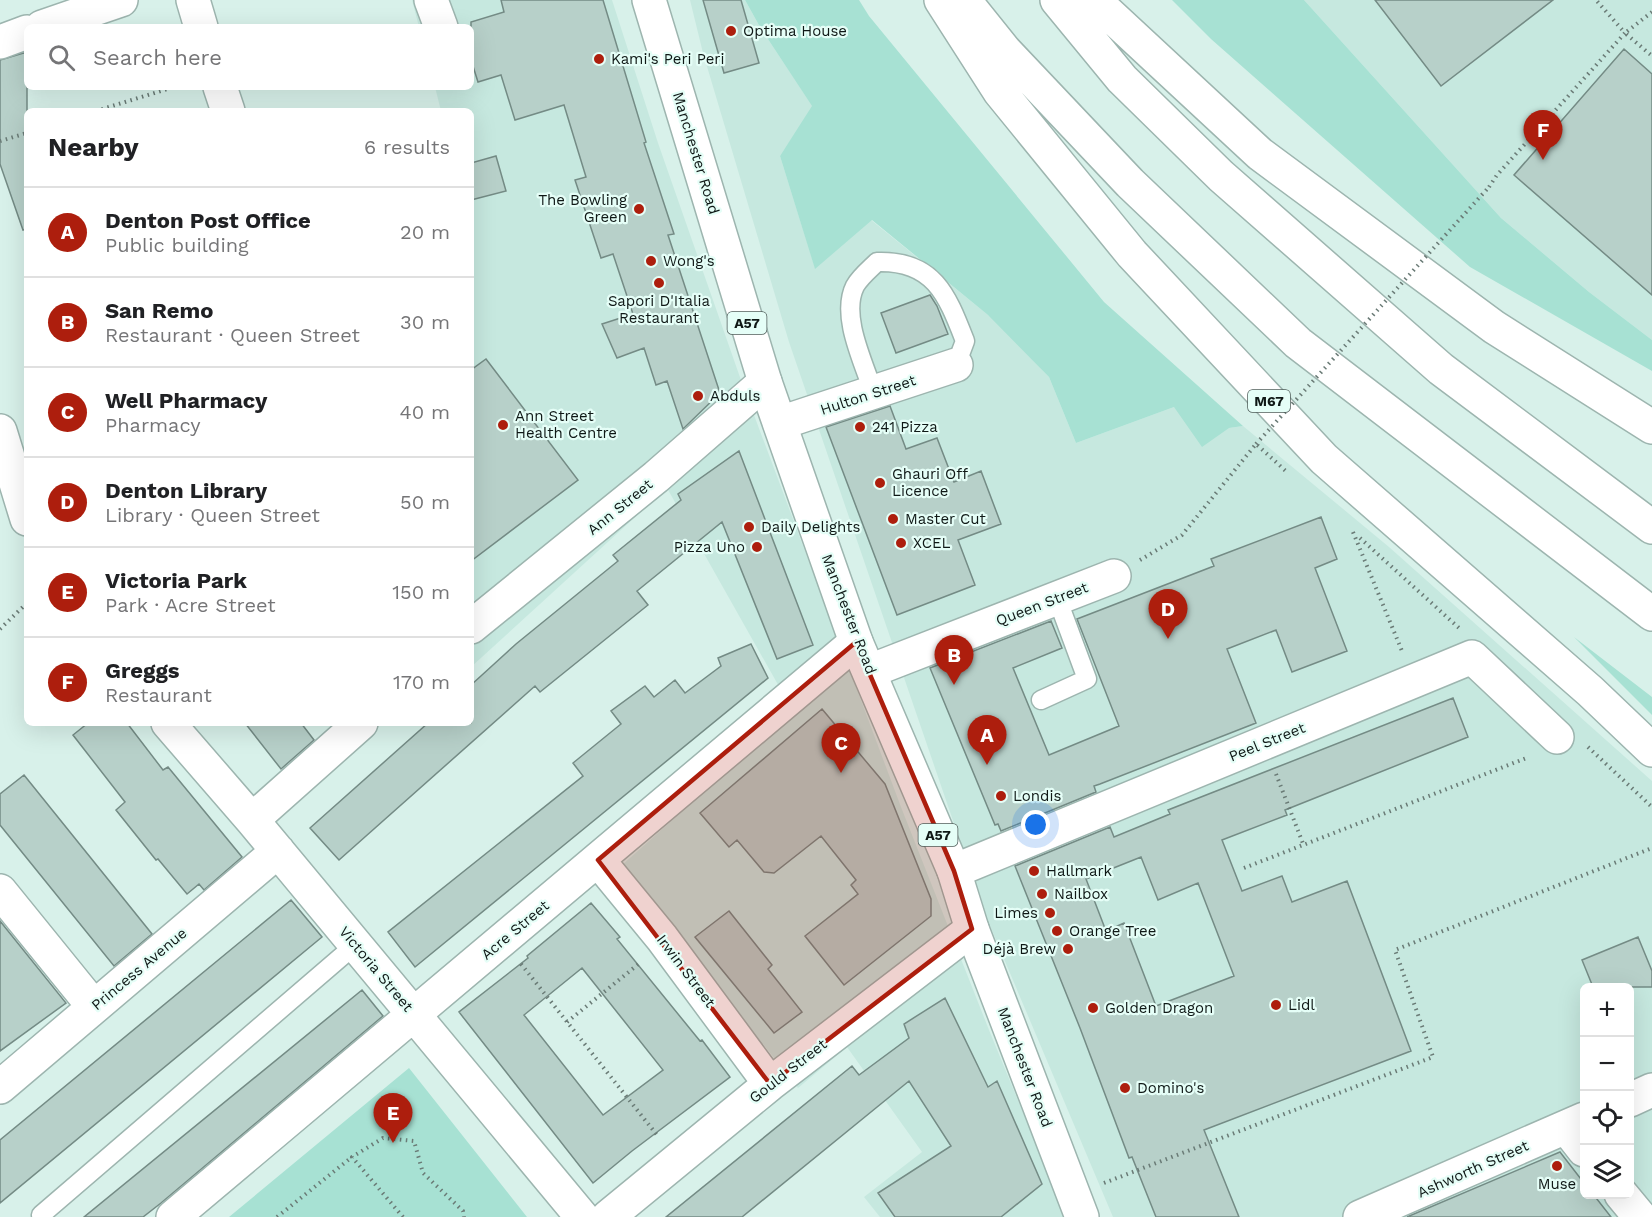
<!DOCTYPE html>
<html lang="en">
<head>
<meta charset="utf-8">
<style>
	:root { --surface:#fff; --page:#f2f2f2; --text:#202124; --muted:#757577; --line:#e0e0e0; --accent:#ad1e0d }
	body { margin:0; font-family:"Work Sans",sans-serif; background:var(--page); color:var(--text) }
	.controls { position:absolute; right:18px; bottom:18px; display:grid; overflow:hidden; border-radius:9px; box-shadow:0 6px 24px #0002 }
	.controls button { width:54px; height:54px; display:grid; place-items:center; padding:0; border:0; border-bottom:2px solid var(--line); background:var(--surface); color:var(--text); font:30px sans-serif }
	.you { position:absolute; left:1036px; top:825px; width:21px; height:21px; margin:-15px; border:4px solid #fff; border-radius:50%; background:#1a73e8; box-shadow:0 0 0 9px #1a73e833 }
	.badge { display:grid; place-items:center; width:39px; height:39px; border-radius:50%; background:var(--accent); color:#fff; font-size:20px; font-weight:700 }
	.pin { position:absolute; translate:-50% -50px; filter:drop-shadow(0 2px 3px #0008) }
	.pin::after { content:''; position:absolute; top:32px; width:21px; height:18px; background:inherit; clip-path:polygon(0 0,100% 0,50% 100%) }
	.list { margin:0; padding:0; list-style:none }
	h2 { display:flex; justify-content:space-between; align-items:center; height:78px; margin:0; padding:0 24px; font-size:26px }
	h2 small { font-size:20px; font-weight:400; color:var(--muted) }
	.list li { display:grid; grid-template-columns:39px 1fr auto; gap:18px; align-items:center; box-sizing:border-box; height:90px; padding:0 24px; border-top:2px solid var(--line) }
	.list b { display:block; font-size:22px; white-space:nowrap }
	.list p { margin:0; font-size:20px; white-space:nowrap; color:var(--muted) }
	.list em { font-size:20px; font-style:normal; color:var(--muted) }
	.icon { flex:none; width:33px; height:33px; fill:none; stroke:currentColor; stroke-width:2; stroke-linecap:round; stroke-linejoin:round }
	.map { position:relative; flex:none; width:1652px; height:1217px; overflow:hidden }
	.search { position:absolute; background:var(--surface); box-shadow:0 6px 24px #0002; left:24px; top:24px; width:450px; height:66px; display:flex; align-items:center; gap:15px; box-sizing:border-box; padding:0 21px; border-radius:9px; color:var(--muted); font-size:22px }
	.panel { position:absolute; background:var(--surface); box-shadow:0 6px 24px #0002; left:24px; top:108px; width:450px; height:618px; border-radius:9px }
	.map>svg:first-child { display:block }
</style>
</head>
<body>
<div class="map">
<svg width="1652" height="1217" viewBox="0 0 1652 1217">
	<rect width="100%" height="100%" fill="#d8f1ea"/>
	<path fill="#c6e8df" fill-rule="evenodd" d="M412 0H612L658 143 742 383 901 807 989 1030 1066 1217H880L864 1197 922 1152 847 1047 798 1088 621 866 791 714 781 690 667 488 471 667V111H441L435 87H471V27H419Z
		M690 0H745L760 27 813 107 780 156 815 268 871 220 998 323 1049 377 1076 443 1174 407 1229 428 1243 426 1389 547 1652 781V1217H1113L985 914 789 342 703 53ZM1584 988H1630V1194H1584Z
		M1304 0H1652V340L1589 292 1501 218Z"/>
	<path fill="#a7e1d3" d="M745 0H859L869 16 1104 302 1243 426 1229 428 1202 447 1174 407 1076 443 1049 377 988 315 872 220 815 269 780 156 812 106 760 27Z
		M1172 0H1304L1501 218 1589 292 1652 340V371L1470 267 1211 39Z
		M1574 637 1652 697V715Z
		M409 1068 527 1217H229Z"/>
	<path fill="#b7d0c9" stroke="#748b85" stroke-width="1.5" fill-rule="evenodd" d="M501 0H603L646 142 644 143 674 234 668 235 720 393 683 429 667 381 656 385 644 348 617 358 602 324 633 314 613 254 601 258 575 180 586 177 564 105 515 120 501 75 478 82 471 60V22L504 12Z
		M703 0H741L759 63 724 73Z
		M1375 0H1553L1441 86Z
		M1624 49 1652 74V295L1514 175Z
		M27 52V229L23 230 0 164V60Z
		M496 156 506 191 471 200V163Z
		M930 295 937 306 948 334 896 353 881 313Z
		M486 359 578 480 471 561V370Z
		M890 406 906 449 937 438 954 482 981 471 1001 524 958 540 975 585 897 615 826 427Z
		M739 451 813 645 777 659 722 522 637 591 648 605 540 692 535 686 339 860 310 828 428 723H471V685L516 644 618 561 613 555 681 500 678 494Z
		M1321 517 1337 559 1315 568 1347 651 1292 672 1276 630 1227 649 1256 723 1100 784 1094 786 1096 792 1001 831 998 824 995 825 930 668 1051 621 1062 648 1013 668 1049 755 1119 726 1077 619 1214 566 1211 559Z
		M751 644 768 678 415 967 388 932 583 776 573 763 621 724 611 711 645 686 654 697 675 680 685 693 721 666 718 658Z
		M1453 698 1468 737 1285 810 1287 815 1222 840 1242 891 1282 876 1292 902 1347 881 1411 1051 1204 1130 1239 1217H1156L1132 1157 1129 1158 1080 1028 1015 866 1110 827 1114 837 1170 814 1168 810ZM1141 857 1158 900 1198 883 1234 976 1156 1006 1124 923 1106 931 1086 879Z
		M822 709 885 784 931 899V916L844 985 805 936 858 894 851 885 856 880 821 836 774 873 764 872 737 840 729 847 700 813Z
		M88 723H127L163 770 168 767 242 857 204 890 199 884 187 894 158 859 156 860 116 810 125 802 73 735Z
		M245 723H301L314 740 281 769Z
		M24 775 152 934 114 966 0 825V794Z
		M291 900 322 937 0 1203V1140Z
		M591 903 620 937 617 939 700 1041 702 1040 730 1077 632 1151 593 1183 459 1012 528 958 527 956ZM582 968 663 1070 603 1115 524 1015Z
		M729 911 772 965 768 969 802 1012 774 1033 695 937Z
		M0 921 66 1003 0 1051Z
		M1638 937 1652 971V987H1593L1582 960Z
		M362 990 383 1016 161 1203 143 1217H84Z
		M945 998 988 1087 997 1081 1042 1184 1001 1217H895L878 1193 951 1146 909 1081 742 1217H666L852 1066 859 1075 909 1038 904 1024Z
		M1560 1152 1584 1183V1194H1593L1611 1217H1407Z"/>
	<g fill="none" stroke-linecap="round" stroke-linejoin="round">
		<g stroke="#9db5af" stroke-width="21">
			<path id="service" d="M874 394C864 363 840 316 855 286 860 277 870 269 877 262 934 260 947 295 965 341L956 365
				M1041 700 1087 679 1057 598
				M41 1215 355 945"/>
		</g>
		<g stroke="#9db5af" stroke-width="36">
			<path id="minor" d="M193 0 201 27
				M431 0 441 27
				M42 27 121 0
				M0 42 27 32
				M220 87 228 111
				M780 423 956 365
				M0 431 27 519
				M471 627 656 477 765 382
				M870 671 1114 576
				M168 723 252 820 582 1217
				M252 820 361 723
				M598 860 662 938 770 1084
				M954 871 1472 657 1557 737
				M0 891 94 1007
				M0 1087 278 851
				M1630 1100 1652 1090
				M1566 1127 1584 1150
				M1621 1194 1640 1217
				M173 1217 856 642
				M608 1217 770 1084 972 929
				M1360 1217 1584 1119"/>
		</g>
		<g stroke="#9db5af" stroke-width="36">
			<path id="primary" d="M649 0 765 382 856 642 954 871 972 929 1082 1217"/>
		</g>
		<g stroke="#9db5af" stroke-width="36">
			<path id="motorway" d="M941 0 1000 92 1132 254 1324 459 1590 691 1652 750
				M964 0 1005 51 1130 183 1298 343 1652 614
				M1057 0 1122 79 1221 176 1441 369 1652 527
				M1094 0 1260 154 1494 327 1652 427"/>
		</g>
		<path stroke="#6a7b76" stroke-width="4" stroke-dasharray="1.5 4.5" stroke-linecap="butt" d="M1652 12 1625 33 1652 56
			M96 111 174 87
			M0 141 27 133
			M1489 187 1497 175 1625 33 1596 0
			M1353 532 1402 651
			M1360 538 1459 628
			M1140 560 1182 535 1256 444 1288 473
			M0 629 27 603
			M1588 747 1652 807
			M1276 774 1304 846
			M1244 868 1529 757
			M521 964 657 1135
			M567 1022 641 962
			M1104 1183 1433 1057 1395 950 1652 848
			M277 1217 352 1157
			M403 1217 352 1157 383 1138 414 1141 423 1173 463 1211 464 1217"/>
		<use href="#service" stroke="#fff" stroke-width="18"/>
		<use href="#minor" stroke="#fff" stroke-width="33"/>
		<use href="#primary" stroke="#fff" stroke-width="33"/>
		<use href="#motorway" stroke="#fff" stroke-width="33"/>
		<path stroke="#6a7b76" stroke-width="4" stroke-dasharray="1.5 4.5" stroke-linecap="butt" d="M1256 444 1489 187"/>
	</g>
	<path fill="#ad1e0d" fill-opacity="0.2" stroke="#ad1e0d" stroke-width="4.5" stroke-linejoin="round" d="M856 642 954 871 972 929 770 1084 598 860Z"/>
	<g fill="#ad1e0d" stroke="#e5fef7" stroke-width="2">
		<circle cx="731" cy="31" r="6"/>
		<circle cx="599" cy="59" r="6"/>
		<circle cx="639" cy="209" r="6"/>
		<circle cx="651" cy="261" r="6"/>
		<circle cx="659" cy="283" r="6"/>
		<circle cx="698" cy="396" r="6"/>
		<circle cx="503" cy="425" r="6"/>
		<circle cx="860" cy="427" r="6"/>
		<circle cx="880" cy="483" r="6"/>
		<circle cx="893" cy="519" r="6"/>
		<circle cx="749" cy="527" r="6"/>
		<circle cx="901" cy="543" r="6"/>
		<circle cx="757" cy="547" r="6"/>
		<circle cx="1001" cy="796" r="6"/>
		<circle cx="1034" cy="871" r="6"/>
		<circle cx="1042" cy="894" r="6"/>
		<circle cx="1050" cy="913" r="6"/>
		<circle cx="1057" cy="931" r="6"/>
		<circle cx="1068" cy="949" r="6"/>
		<circle cx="1276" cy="1005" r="6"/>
		<circle cx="1093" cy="1008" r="6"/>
		<circle cx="1125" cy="1088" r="6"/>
		<circle cx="1557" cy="1166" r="6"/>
	</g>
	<g text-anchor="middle" stroke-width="4.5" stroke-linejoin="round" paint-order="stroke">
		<g fill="#e5fef7" stroke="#4f5d5a" stroke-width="1.5">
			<rect x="727.5" y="312" width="39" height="22" rx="4.5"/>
			<rect x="1248" y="390" width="42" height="22" rx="4.5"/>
			<rect x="918.5" y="824" width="39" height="22" rx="4.5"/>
		</g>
		<g font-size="14" font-weight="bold" fill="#0f1816">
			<text x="747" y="328">A57</text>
			<text x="1269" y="406">M67</text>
			<text x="938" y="840">A57</text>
		</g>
		<g font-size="15" fill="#0f1816" stroke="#e5fef7" text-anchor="start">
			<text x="743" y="36">Optima House</text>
			<text x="611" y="64">Kami's Peri Peri</text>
			<text x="627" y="205" text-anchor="end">The Bowling<tspan x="627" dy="17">Green</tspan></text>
			<text x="663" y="266">Wong's</text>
			<text x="659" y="306" text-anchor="middle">Sapori D'Italia<tspan x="659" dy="17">Restaurant</tspan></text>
			<text x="710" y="401">Abduls</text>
			<text x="515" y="421">Ann Street<tspan x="515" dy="17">Health Centre</tspan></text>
			<text x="872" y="432">241 Pizza</text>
			<text x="892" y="479">Ghauri Off<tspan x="892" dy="17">Licence</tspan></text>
			<text x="905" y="524">Master Cut</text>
			<text x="761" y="532">Daily Delights</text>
			<text x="913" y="548">XCEL</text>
			<text x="745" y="552" text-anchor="end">Pizza Uno</text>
			<text x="1013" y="801">Londis</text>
			<text x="1046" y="876">Hallmark</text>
			<text x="1054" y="899">Nailbox</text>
			<text x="1038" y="918" text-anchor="end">Limes</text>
			<text x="1069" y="936">Orange Tree</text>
			<text x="1056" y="954" text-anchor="end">Déjà Brew</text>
			<text x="1288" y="1010">Lidl</text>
			<text x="1105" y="1013">Golden Dragon</text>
			<text x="1137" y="1093">Domino's</text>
			<text x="1557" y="1189" text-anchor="middle">Muse</text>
		</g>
		<g font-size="15" fill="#0f1816" stroke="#e5fef7">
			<text transform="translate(696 153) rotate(73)" y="5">Manchester Road</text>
			<text transform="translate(868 395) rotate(-18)" y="5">Hulton Street</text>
			<text transform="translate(620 507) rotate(-39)" y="5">Ann Street</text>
			<text transform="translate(1042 604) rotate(-21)" y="5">Queen Street</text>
			<text transform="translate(849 614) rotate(69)" y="5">Manchester Road</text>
			<text transform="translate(1267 742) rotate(-22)" y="5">Peel Street</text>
			<text transform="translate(515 930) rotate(-40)" y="5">Acre Street</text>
			<text transform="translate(139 969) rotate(-40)" y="5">Princess Avenue</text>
			<text transform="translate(376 969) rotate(50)" y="5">Victoria Street</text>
			<text transform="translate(686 971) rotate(53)" y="5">Irwin Street</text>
			<text transform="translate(1025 1067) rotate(69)" y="5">Manchester Road</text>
			<text transform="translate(788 1071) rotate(-38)" y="5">Gould Street</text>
			<text transform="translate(1473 1169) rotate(-24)" y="5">Ashworth Street</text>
		</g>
	</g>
</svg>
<div class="controls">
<button>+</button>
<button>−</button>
<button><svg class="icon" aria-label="locate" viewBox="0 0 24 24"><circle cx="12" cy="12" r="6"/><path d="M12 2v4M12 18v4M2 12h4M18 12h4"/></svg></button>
<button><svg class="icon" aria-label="layers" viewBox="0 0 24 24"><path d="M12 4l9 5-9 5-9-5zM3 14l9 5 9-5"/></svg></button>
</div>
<div class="you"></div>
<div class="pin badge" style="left:987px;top:765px">A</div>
<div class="pin badge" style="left:954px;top:685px">B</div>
<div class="pin badge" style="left:841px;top:773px">C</div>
<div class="pin badge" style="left:1168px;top:639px">D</div>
<div class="pin badge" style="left:393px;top:1143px">E</div>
<div class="pin badge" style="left:1543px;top:160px">F</div>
<div class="search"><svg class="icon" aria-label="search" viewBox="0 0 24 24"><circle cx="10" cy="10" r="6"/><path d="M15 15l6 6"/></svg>Search here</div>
<section class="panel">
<h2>Nearby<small>6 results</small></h2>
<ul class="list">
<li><span class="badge">A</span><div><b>Denton Post Office</b><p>Public building</p></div><em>20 m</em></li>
<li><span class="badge">B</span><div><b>San Remo</b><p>Restaurant · Queen Street</p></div><em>30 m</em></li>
<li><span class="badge">C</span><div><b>Well Pharmacy</b><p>Pharmacy</p></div><em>40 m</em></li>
<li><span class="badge">D</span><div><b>Denton Library</b><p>Library · Queen Street</p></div><em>50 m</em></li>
<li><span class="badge">E</span><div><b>Victoria Park</b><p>Park · Acre Street</p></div><em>150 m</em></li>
<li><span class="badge">F</span><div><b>Greggs</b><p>Restaurant</p></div><em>170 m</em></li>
</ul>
</section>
</div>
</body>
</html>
